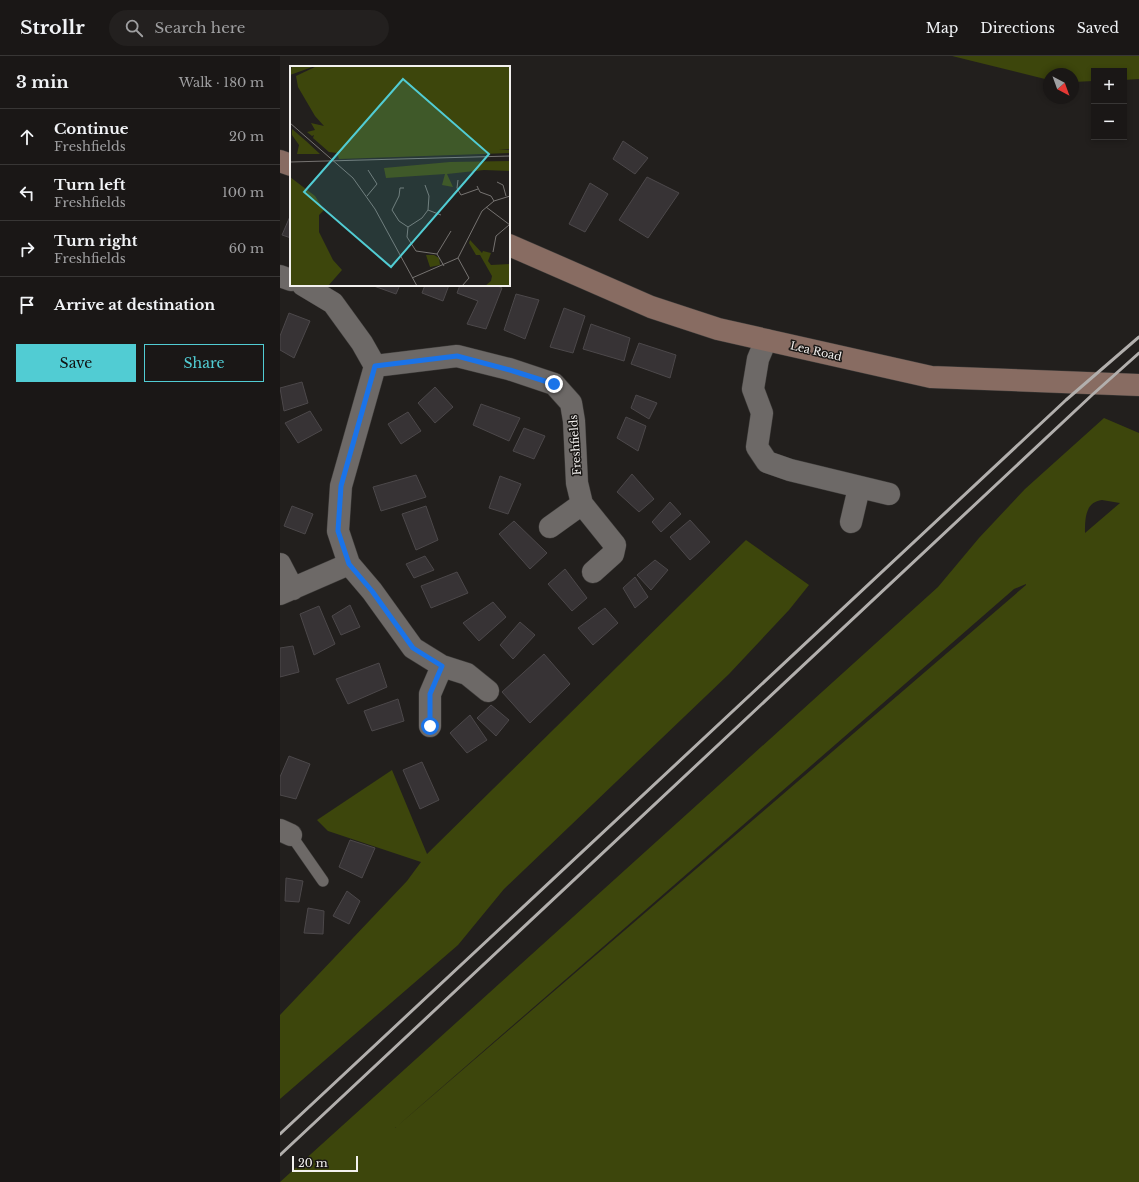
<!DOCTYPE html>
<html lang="en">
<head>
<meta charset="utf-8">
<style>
	:root { --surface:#1a1716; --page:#23201f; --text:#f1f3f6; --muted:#9f9fa1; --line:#383635; --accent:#51ccd3 }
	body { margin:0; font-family:"Libre Baskerville",serif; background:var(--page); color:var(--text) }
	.controls { position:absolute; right:12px; top:12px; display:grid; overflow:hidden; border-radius:0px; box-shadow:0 2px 6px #0003 }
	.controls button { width:36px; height:36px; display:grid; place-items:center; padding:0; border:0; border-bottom:1px solid var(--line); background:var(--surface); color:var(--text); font:20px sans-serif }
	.compass { position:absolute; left:763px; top:12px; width:36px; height:36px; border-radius:50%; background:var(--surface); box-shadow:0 2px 6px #0003; rotate:139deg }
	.scale { position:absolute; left:12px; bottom:10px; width:66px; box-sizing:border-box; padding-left:4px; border:2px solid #f3f1ef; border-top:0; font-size:11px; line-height:14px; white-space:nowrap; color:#f3f1ef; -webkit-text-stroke:3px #191614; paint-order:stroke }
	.stop { position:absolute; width:12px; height:12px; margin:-9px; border:3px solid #1a73e8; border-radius:50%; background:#fff }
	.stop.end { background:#1a73e8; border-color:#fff; box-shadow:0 1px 4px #0008 }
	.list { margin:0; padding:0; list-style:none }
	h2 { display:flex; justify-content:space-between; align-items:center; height:52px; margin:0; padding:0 16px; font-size:17px }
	h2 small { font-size:13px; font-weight:400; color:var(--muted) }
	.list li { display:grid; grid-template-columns:26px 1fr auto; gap:12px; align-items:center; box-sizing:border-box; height:56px; padding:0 16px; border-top:1px solid var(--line) }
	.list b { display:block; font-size:15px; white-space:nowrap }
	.list p { margin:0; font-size:13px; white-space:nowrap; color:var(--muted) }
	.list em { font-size:13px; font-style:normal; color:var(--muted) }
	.actions { display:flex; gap:8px; padding:12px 16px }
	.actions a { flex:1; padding:9px 0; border:1px solid var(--accent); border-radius:0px; text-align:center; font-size:14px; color:var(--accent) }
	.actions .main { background:var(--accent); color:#111 }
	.icon { flex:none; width:22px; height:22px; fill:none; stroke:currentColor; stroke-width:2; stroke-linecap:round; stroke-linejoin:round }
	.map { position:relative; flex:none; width:859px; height:1126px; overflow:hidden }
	header { display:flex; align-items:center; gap:24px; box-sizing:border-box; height:56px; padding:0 20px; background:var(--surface); border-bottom:1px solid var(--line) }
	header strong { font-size:19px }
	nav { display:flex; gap:22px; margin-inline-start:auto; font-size:14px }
	.search { width:280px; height:36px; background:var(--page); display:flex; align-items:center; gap:10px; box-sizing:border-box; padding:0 14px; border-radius:22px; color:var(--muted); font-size:15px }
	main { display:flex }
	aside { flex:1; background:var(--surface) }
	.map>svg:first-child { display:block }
</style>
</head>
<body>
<header>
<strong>Strollr</strong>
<div class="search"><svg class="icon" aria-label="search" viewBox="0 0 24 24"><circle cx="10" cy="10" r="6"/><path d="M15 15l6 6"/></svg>Search here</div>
<nav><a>Map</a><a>Directions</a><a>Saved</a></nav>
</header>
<main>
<aside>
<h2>3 min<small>Walk · 180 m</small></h2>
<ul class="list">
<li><svg class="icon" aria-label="ahead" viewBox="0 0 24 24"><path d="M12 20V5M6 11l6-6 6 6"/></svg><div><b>Continue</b><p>Freshfields</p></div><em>20 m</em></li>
<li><svg class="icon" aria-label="left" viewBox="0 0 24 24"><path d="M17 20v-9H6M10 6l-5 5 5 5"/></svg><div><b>Turn left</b><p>Freshfields</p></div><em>100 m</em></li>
<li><svg class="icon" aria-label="right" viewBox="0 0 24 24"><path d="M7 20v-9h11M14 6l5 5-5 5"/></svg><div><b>Turn right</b><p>Freshfields</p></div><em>60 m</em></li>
<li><svg class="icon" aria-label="arrive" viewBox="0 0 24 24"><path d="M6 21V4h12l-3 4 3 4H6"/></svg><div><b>Arrive at destination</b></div></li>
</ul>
<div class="actions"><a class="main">Save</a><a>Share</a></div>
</aside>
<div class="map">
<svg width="859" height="1126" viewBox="0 0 859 1126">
	<rect width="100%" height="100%" fill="#221f1d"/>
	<path fill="#3d460c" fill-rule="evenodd" d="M672 0H859V23L844 24V15H814V25L793 26V18H769V24Z
		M824 362 859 377V1126H0L658 531 699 482 745 433ZM822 444 840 447 805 477C805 463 805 446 822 444ZM746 528V529L115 1072 734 533Z
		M466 484 529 529 509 554 449 618 224 833 178 889 0 1043V959L127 825 141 806 48 775 37 764 112 714 147 798Z"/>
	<path fill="#373335" stroke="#4c484a" d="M343 85 368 102 355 118 333 103Z
		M367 121 399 137 368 182 339 164Z
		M310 127 328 138 305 176 289 168Z
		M11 158V182L2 179Z
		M91 229H120L116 238Z
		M145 229H169L163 245 142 237Z
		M180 229H215L222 232 206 273 187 268 198 245 177 237Z
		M236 238 259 244 245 283 224 274Z
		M284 252 305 260 293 297 270 291Z
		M9 257 30 265 14 302 0 294V280Z
		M311 268 350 282 344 305 303 293Z
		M359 287 396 299 390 322 351 308Z
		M22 326 28 347 4 355 0 332Z
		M155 331 173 351 155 367 138 347Z
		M356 339 377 347 369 363 351 352Z
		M201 348 240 362 229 385 193 369Z
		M30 355 42 374 18 387 5 367Z
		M128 356 141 375 121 388 108 368Z
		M346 361 366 370 358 395 337 382Z
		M244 372 265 380 254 403 233 395Z
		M352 418 374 443 359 456 337 436Z
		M136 419 146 441 101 455 93 431Z
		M220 420 241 428 228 458 209 452Z
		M390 446 401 458 381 476 372 466Z
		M12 450 33 458 25 478 4 470Z
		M146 450 158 484 136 494 122 458Z
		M410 464 430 486 410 504 390 481Z
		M234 465 267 497 250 513 219 478Z
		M145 500 154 514 134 522 126 508Z
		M375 504 388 514 371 534 357 519Z
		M285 513 307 542 292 555 268 528Z
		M177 516 188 537 151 552 141 530Z
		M355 521 368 541 355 552 343 532Z
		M213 546 226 561 199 585 183 567Z
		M70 549 80 571 61 579 52 560Z
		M39 550 55 588 34 599 20 558Z
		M325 552 338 567 313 589 298 572Z
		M240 566 255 579 233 603 220 589Z
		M13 590 19 616 0 621V592Z
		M264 598 290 628 250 667 222 636Z
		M99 607 107 631 68 648 56 623Z
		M118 643 124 665 92 675 84 655Z
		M211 649 229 664 216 680 197 662Z
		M190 659 207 684 187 697 170 677Z
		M9 700 30 708 16 743 0 739V721Z
		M142 706 159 744 140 753 123 714Z
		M70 784 95 792 82 822 59 811Z
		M6 822 23 825 19 846 5 845Z
		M67 835 80 845 69 868 53 860Z
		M28 852 44 855 43 878 24 877Z"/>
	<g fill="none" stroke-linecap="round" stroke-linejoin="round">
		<g stroke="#3e3c3a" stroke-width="12">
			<path id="lane" d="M11 779 43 825"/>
		</g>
		<g stroke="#3e3c3a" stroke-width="23">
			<path id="street" d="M0 220 11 224
				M23 229 53 247 82 287 95 310 61 430 58 475 69 508 92 535 133 592 162 610 187 618 208 635
				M486 284 478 303 473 333 482 357 477 391 487 406 510 414 609 438
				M95 310 177 300 229 313 274 328 291 347 294 365 297 427 302 448 335 489 333 498 313 516
				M571 466 579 432
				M270 471 302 448
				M0 508 13 533
				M0 538 69 508
				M150 670V638L162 610
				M0 774 11 779"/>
		</g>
		<g stroke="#3e3c3a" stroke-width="23">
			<path id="secondary" d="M0 105 11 109
				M229 189 371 251 438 273 651 321 859 329"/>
		</g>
		<use href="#lane" stroke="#6d6967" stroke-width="11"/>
		<use href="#street" stroke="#6d6967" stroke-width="22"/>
		<use href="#secondary" stroke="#886c62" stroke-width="22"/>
		<path stroke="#b2afad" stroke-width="3" d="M0 1078 786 344 859 281
			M0 1099 812 339 859 297"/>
	</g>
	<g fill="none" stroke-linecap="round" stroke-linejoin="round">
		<path stroke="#1a73e8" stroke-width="5" d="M150 670V638L162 610 133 592 92 535 69 508 58 475 61 430 95 310 177 300 230 314 274 328"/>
	</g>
	<g text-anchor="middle" stroke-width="3" stroke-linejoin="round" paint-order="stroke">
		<g font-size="11" fill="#f3f1ef" stroke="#191614">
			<text transform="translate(536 295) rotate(13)" y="4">Lea Road</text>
			<text transform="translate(295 389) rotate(-94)" y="4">Freshfields</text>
		</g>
	</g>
	<g transform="translate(10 10)">
		<rect width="220" height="220" fill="#221f1d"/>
		<path d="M2 0H25L0 9ZM27 0H220V83L209 84H220V87L49 93 47 87 39 86 23 72 24 69 22 70 17 66 25 64 21 57 34 60 25 50 8 21 6 10ZM2 63 16 75 30 88H7L9 79 2 69ZM220 95V105L194 104 157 108 163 121 152 119 155 108 96 112 94 102 160 96ZM0 111 25 130 34 144 29 149V166L43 194 52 204 38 220H0ZM180 174 192 187 193 185 201 187 198 195 201 199 220 198V220H195L201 215 202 210 190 189H186L179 177ZM136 189H144L149 192 150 199 140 201Z" fill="#3d460c"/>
		<path fill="none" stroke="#767371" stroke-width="1" d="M0 57 63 112 85 143 127 220M0 96 220 90M168 114 167 122 171 129 188 123M207 116 213 119 216 130M135 119 139 130 138 144 132 152 118 161 117 171 126 185 147 188 154 200M187 120 190 126 201 130 204 135M114 122H110L109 130 102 144 109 155 118 161M77 130 87 118 78 104M196 141 220 159M138 144 151 149M203 186 206 170 219 159M147 188 161 165M168 192 179 212 172 220M122 212 168 192 192 145 204 135 220 130"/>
		<path fill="#51ccd3" fill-opacity="0.15" stroke="#51ccd3" stroke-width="2" d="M113 13 199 88 101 201 14 126Z"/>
		<rect width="220" height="220" fill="none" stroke="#f3f1ef" stroke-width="2"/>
	</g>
</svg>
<div class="controls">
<button>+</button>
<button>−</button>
</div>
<svg class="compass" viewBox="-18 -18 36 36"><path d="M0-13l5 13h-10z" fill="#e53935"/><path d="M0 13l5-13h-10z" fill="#9f9fa1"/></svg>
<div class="scale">20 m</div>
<div class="stop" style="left:150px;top:670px"></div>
<div class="stop end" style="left:274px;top:328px"></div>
</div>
</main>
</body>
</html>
